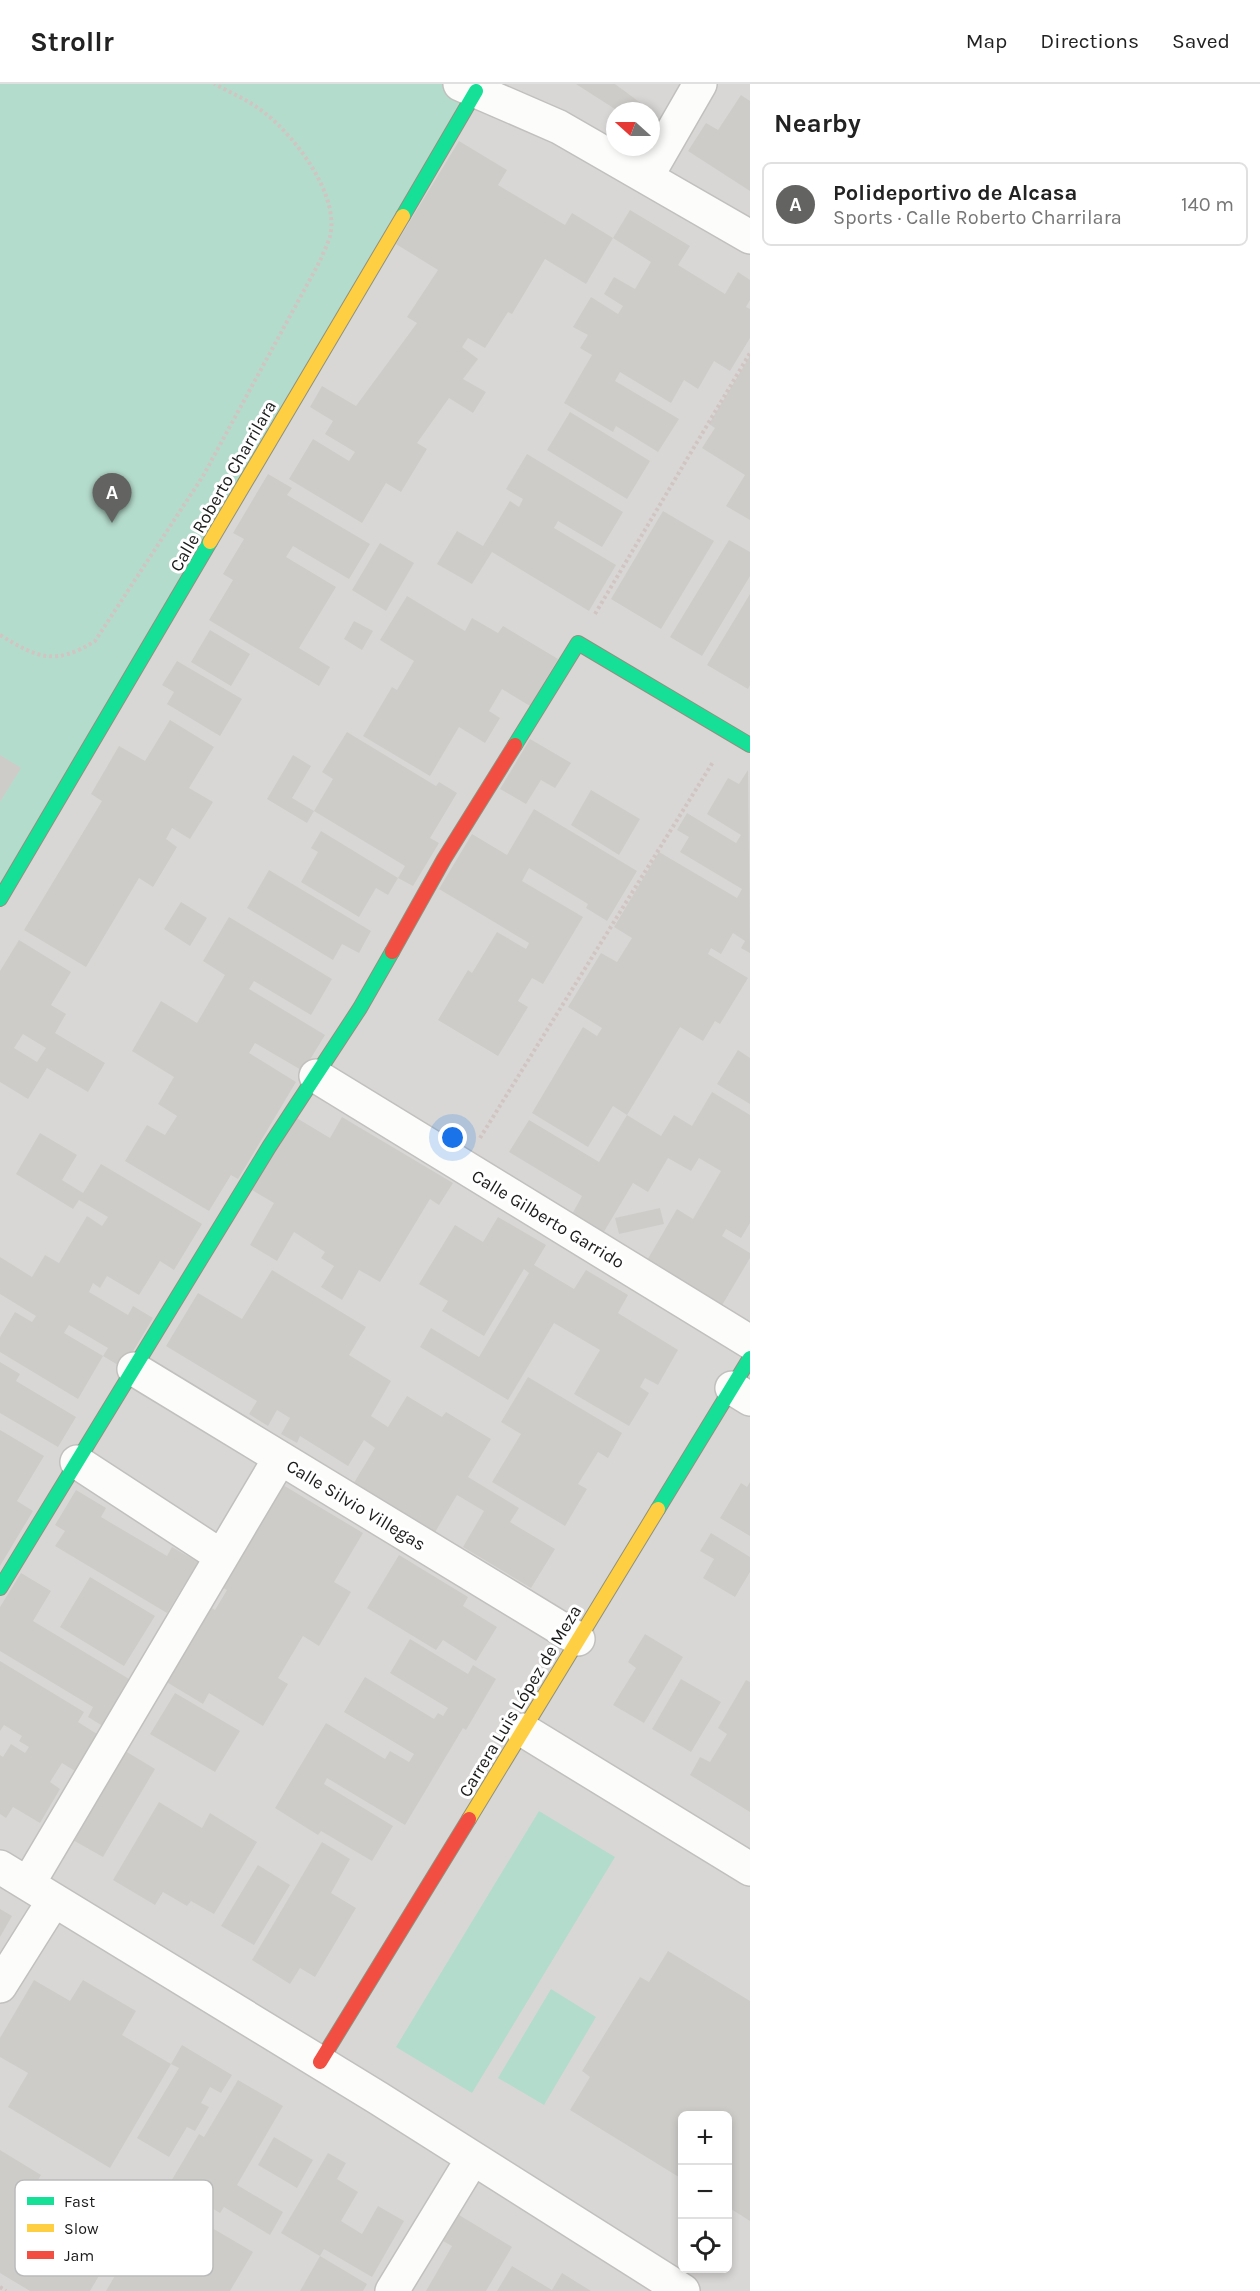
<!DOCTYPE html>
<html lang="en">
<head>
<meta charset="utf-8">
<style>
	:root { --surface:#fff; --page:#f6f6f6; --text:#222; --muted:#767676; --line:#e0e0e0; --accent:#636361 }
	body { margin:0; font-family:Karla,sans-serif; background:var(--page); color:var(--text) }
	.controls { position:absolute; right:18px; bottom:18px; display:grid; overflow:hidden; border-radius:9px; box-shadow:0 3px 9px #0003 }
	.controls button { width:54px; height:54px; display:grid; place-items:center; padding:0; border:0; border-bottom:2px solid var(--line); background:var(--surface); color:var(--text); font:30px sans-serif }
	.compass { position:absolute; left:606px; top:18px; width:54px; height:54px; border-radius:50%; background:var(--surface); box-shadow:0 3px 9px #0003; rotate:291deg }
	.you { position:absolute; left:453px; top:1054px; width:21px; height:21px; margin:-15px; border:4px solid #fff; border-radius:50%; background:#1a73e8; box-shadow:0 0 0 9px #1a73e833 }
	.badge { display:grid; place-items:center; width:39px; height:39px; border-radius:50%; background:var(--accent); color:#fff; font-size:20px; font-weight:700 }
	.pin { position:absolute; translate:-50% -50px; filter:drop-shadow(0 2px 3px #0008) }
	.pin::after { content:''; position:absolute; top:32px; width:21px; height:18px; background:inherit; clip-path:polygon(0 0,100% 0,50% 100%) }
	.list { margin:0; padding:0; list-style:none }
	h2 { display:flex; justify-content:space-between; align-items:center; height:78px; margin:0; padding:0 24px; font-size:26px }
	h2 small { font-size:20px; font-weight:400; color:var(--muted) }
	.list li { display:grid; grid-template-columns:39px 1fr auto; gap:18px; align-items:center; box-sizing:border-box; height:84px; margin:0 12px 12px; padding:0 12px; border:2px solid var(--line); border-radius:9px }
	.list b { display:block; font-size:22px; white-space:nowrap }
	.list p { margin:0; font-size:20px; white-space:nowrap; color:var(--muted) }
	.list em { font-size:20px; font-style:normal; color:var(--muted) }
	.icon { flex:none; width:33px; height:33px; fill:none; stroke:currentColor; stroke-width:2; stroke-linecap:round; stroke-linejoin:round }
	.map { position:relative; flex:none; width:750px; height:2207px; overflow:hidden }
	header { display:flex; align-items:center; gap:36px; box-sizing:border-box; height:84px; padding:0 30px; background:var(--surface); border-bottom:2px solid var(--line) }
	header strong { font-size:28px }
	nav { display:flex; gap:33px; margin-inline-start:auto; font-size:21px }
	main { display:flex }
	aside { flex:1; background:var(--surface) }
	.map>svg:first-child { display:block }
</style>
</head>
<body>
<header>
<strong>Strollr</strong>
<nav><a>Map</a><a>Directions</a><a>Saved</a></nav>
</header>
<main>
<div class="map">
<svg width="750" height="2207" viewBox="0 0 750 2207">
	<rect width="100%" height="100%" fill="#eae8e4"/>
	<path fill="#d9d7d5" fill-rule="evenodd" d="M0 0H750V2207H0ZM615 27H651V63H615ZM682 2032H728V2184H682Z"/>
	<path fill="#d8d7d5" d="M578 559 731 649 674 740 523 648Z
		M374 900 518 990 463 1083 316 992Z"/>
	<path fill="#b4dccc" d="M0 0H459L476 7 0 815Z
		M539 1727 615 1773 472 2009 396 1963Z
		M551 1905 596 1933 544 2021 498 1994Z"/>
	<path fill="#ceccc9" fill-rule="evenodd" d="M576 0H615L642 20 637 27H618Z
		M741 11 750 17V107L688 67 706 39 718 46Z
		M459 57 507 86 498 101 565 141 572 129 613 154 630 126 690 162 678 181 725 210 738 188 750 196V216L746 223 750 225V254L730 287 714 277 698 305 684 296 671 319 620 288 615 297 679 335 658 368 616 342 613 348 564 319 592 271 580 264 588 251 573 243 591 213 618 230 623 222 604 210 614 193 635 205 651 178 613 154 586 200 545 175 512 230 508 228 485 264 468 254 462 263 478 275 463 295 486 308 473 329 449 314 417 359 427 365 401 408 386 399 362 439 289 395 313 355 349 377 355 368 325 350 333 337 310 323 322 302 356 322 417 239 407 233 438 186 396 160Z
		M750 272V436L726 422 745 391 702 364 715 344 709 340Z
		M570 328 650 377 627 415 547 366Z
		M527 370 623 428 602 463 558 437 554 444 616 481 589 527 492 468 472 500 437 480 457 447 483 462 510 417 519 423 523 415 506 405Z
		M268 390 292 404 287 411 370 460 349 495 293 462 286 473 336 503 299 564 330 583 319 602 209 536 233 496 223 490 244 455 233 449Z
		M663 427 714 457 661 545 611 515Z
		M729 456 750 468V492L702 572 670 553Z
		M380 459 414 479 386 527 352 506Z
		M750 510V601L748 605 707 581Z
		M407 512 465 547 472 534 498 549 503 542 558 575 530 622 502 605 489 627 500 634 485 659 459 643 430 692 363 652 392 603 397 606 414 577 380 556Z
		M354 537 373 547 362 566 344 555Z
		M210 546 250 570 231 602 191 578Z
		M177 577 242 615 220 652 167 620 174 608 162 601Z
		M170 636 214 663 189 704 213 718 190 755 172 744 166 755 177 763 153 803 139 794 86 883 24 846 102 717 91 710 119 662 145 677Z
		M347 648 436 702 439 698 457 709 430 754 439 759 413 802 398 794 405 782 314 727 333 695 322 688Z
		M530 655 571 679 555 704 541 696 526 720 500 705Z
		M0 671 21 684 0 718Z
		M293 671 311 682 292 714 314 727 307 739 267 715Z
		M748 686 750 869 741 864 745 857 733 849 721 870 711 864 708 870 748 894 720 940 715 937 703 957 680 943 627 1031 613 1022 588 1063 532 1029 583 943 597 952 602 944 568 923 601 869 617 878 632 854 614 843 659 768 737 814 742 805 680 768 689 753 677 746 687 729 736 759 741 751 707 730 728 694 739 700Z
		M591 706 640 735 619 771 571 741Z
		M534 725 637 787 607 837 586 824 588 820 529 784 522 797 583 833 543 900 532 894 518 917 528 923 498 972 438 936 468 886 472 889 497 848 526 865 529 859 439 805 472 750 507 771Z
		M321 747 398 794 388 811 376 804 359 833 301 798 318 768 311 764Z
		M269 786 371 847 359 869 342 860 333 876 247 824Z
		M181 818 207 834 190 862 164 845Z
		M229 833 332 895 311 931 254 897 249 905 325 951 303 987 255 959 249 969 296 998 238 1095 231 1091 209 1127 125 1077 147 1041 165 1051 177 1032 158 1020 174 993 132 967 161 917 197 939 225 891 203 877Z
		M19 856 71 888 51 921 66 930 55 949 105 979 88 1008 47 984 28 1015 0 998V887ZM23 950 46 964 37 978 14 964Z
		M738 966 750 974V1020L717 1000Z
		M712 1008 750 1031V1139L741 1154 726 1145 722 1152 750 1169V1174L721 1223 646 1178 677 1125 693 1135 721 1087 699 1074 691 1087 668 1074 648 1108 633 1099 602 1151 571 1132 582 1112 509 1068 529 1036 599 1078 627 1031 661 1052 674 1031 692 1042Z
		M295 1033 330 1054 342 1033 453 1099 439 1121 430 1115 380 1198 359 1186 342 1216 321 1203 334 1182 321 1174 325 1168 294 1148 277 1177 250 1161 274 1119 252 1106Z
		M40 1049 77 1071 62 1096 83 1109 101 1080 202 1140 174 1186 160 1177 139 1211 107 1192 100 1204 93 1199 89 1208 128 1231 133 1222 153 1234 123 1284 103 1272 108 1264 69 1241 64 1249 103 1272 78 1315 0 1268V1253L15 1228 32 1238 36 1232 0 1210V1173L32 1193 45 1171 59 1179 87 1132 102 1142 108 1133 79 1116 73 1125 16 1090Z
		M660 1124 664 1140 619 1150 615 1134Z
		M498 1133 546 1161 534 1181 574 1205 586 1186 628 1211 618 1229 678 1266 658 1301 645 1294 640 1303 649 1309 629 1342 574 1310 600 1266 554 1239 508 1316 420 1263 431 1244 479 1273 529 1189 524 1185 484 1252 442 1227 448 1217 419 1200 455 1141 483 1158Z
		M272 1186 366 1243 349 1271 391 1297 371 1332 388 1343 407 1312 442 1333 446 1328 491 1355 468 1393 519 1424 510 1438 555 1465 531 1504 463 1463 484 1427 457 1411 434 1450 352 1402 375 1364 364 1356 348 1382 300 1352 297 1359 281 1350 290 1334 277 1326 268 1342 249 1330 257 1317 166 1262 198 1209 242 1235Z
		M0 1278 20 1290 16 1297 76 1333 58 1363 0 1329Z
		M528 1293 622 1349 608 1374 598 1368 578 1400 587 1405 565 1442 492 1398 521 1350 501 1338Z
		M0 1346 44 1372 17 1417 33 1427 0 1482Z
		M278 1398 363 1449 334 1498 351 1508 319 1562 303 1552 278 1594 288 1600 263 1642 209 1609 203 1620 160 1594 204 1519 215 1526 227 1506 211 1497Z
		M750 1398V1452L720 1434 741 1399 747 1403Z
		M76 1406 106 1424 101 1433 167 1472 172 1463 198 1478 167 1529 55 1462 65 1447 55 1441Z
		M711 1449 750 1473V1488L735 1513 703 1494 714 1475 700 1467Z
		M399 1471 468 1513 463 1522 497 1543 476 1577 443 1556 436 1566 367 1524Z
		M21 1489 51 1507 33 1537 134 1598 106 1644 88 1633 93 1623 0 1567V1523Z
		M90 1493 155 1532 124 1582 60 1543Z
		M645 1550 683 1573 644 1639 613 1621 636 1584 628 1578Z
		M410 1555 468 1590 473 1581 496 1595 466 1646 463 1644 405 1741 327 1694 324 1700 393 1742 372 1777 321 1747 318 1751 275 1724 326 1639 385 1675 390 1667 409 1678 414 1670 344 1628 365 1593 434 1635 438 1629 443 1632 448 1624 390 1589Z
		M0 1577 84 1628 78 1638 97 1650 75 1687 62 1679 50 1698 60 1705 40 1739 13 1723 6 1734 0 1730V1671L3 1673 11 1660 25 1669 29 1663 19 1657 22 1652 4 1641 0 1647Z
		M681 1595 721 1618 691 1668 652 1645Z
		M746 1596 750 1598V1728L690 1691 700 1673 710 1678 727 1650 718 1644Z
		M175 1609 240 1647 215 1688 150 1650Z
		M117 1662 155 1685 103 1773 64 1751Z
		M159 1718 202 1744 210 1729 257 1758 214 1830 191 1817 187 1822 163 1808 155 1821 113 1796Z
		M322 1758 350 1775 331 1809 356 1824 315 1893 300 1884 290 1900 252 1876Z
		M258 1781 290 1801 254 1861 221 1842Z
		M0 1825 12 1832 0 1853Z
		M668 1867 750 1917V2137L728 2123V2031H682V2095L570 2026 590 1993 582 1987 640 1893 649 1898Z
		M34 1896 70 1917 83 1896 136 1927 122 1951 171 1980 110 2084 8 2023 28 1989 0 1973V1954Z
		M182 1961 232 1991 221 2009 210 2003 201 2019 209 2023 195 2047 187 2043 169 2073 137 2054 179 1984 171 1980Z
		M238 1996 283 2022 237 2101 283 2128 270 2151 224 2123 220 2129 170 2099 199 2050 204 2053Z
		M274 2053 313 2076 297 2104 258 2081Z
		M0 2066 41 2091 29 2112 72 2138 92 2106 135 2131 90 2207H30L0 2189Z
		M328 2069 346 2079 337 2095 358 2108 341 2137 362 2150 378 2122 404 2137 372 2193 324 2165 320 2172 367 2200 363 2207H300L320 2172 281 2149Z
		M161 2114 253 2168 230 2207H106Z
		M459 2131 512 2163 486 2207H426L452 2162 443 2157Z
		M512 2182 552 2206 562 2189 591 2207H497Z"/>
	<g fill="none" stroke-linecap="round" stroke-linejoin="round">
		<g stroke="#c1c0be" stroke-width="36">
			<path id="street" d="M460 0 559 43 750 153
				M647 92 700 0
				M316 992 750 1258
				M134 1285 578 1555
				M732 1304 750 1315
				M77 1378 221 1472
				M523 1646 750 1785
				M0 1783 378 2014 683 2207
				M28 1800 280 1374
				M0 1902 54 1816
				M392 2207 473 2074"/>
		</g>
		<g stroke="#8f917f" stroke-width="16">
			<path id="fast" d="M403 132 476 7
				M515 661 578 559 750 661
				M0 815 210 458
				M658 1425 750 1274
				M0 1504 269 1063 360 924 392 868"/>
		</g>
		<g stroke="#8f917f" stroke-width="16">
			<path id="slow" d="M210 458 403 132
				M469 1735 658 1425"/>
		</g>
		<g stroke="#8f917f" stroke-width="16">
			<path id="jam" d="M392 868 444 775 515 661
				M320 1978 469 1735"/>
		</g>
		<path stroke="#d0c5c2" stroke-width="4" stroke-dasharray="3 3" stroke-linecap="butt" d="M595 530 750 269
			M0 551C38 574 55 582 95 557L203 392 320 177C323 169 328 160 330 152 340 111 295 53 266 30 250 17 232 9 214 0
			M480 1054 713 678
			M0 2203 6 2207"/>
		<use href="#street" stroke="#fcfcfb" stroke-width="33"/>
		<use href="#fast" stroke="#16e098" stroke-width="14"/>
		<use href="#slow" stroke="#ffcf43" stroke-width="14"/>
		<use href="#jam" stroke="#f24e42" stroke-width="14"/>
	</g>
	<g text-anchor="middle" stroke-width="6" stroke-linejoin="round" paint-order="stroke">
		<g font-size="18" fill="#1b1b1b" stroke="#fff">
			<text transform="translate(223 402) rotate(-60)" y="6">Calle Roberto Charrilara</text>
			<text transform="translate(548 1135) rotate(31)" y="6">Calle Gilberto Garrido</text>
			<text transform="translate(356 1421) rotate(31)" y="6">Calle Silvio Villegas</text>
			<text transform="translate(520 1617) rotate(-59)" y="6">Carrera Luis López de Meza</text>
		</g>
	</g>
	<rect x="15" y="2096" width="198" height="96" rx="9" fill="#fff" stroke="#bbb" stroke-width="1.5"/>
	<rect x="27" y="2113" width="27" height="8" fill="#16e098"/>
	<rect x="27" y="2140" width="27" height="8" fill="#ffcf43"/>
	<rect x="27" y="2167" width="27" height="8" fill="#f24e42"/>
	<g font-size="16" fill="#1b1b1b">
		<text x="64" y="2123">Fast</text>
		<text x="64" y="2150">Slow</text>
		<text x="64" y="2177">Jam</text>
	</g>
</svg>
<div class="controls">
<button>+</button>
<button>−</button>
<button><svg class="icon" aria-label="locate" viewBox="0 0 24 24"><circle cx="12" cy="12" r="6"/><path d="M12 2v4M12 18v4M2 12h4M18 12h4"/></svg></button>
</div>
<svg class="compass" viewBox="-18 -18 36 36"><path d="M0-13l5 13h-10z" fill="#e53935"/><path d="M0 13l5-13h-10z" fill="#767676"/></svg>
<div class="you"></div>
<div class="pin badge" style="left:112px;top:439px">A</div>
</div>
<aside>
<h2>Nearby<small></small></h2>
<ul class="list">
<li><span class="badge">A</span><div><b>Polideportivo de Alcasa</b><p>Sports · Calle Roberto Charrilara</p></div><em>140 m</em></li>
</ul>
</aside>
</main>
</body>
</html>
